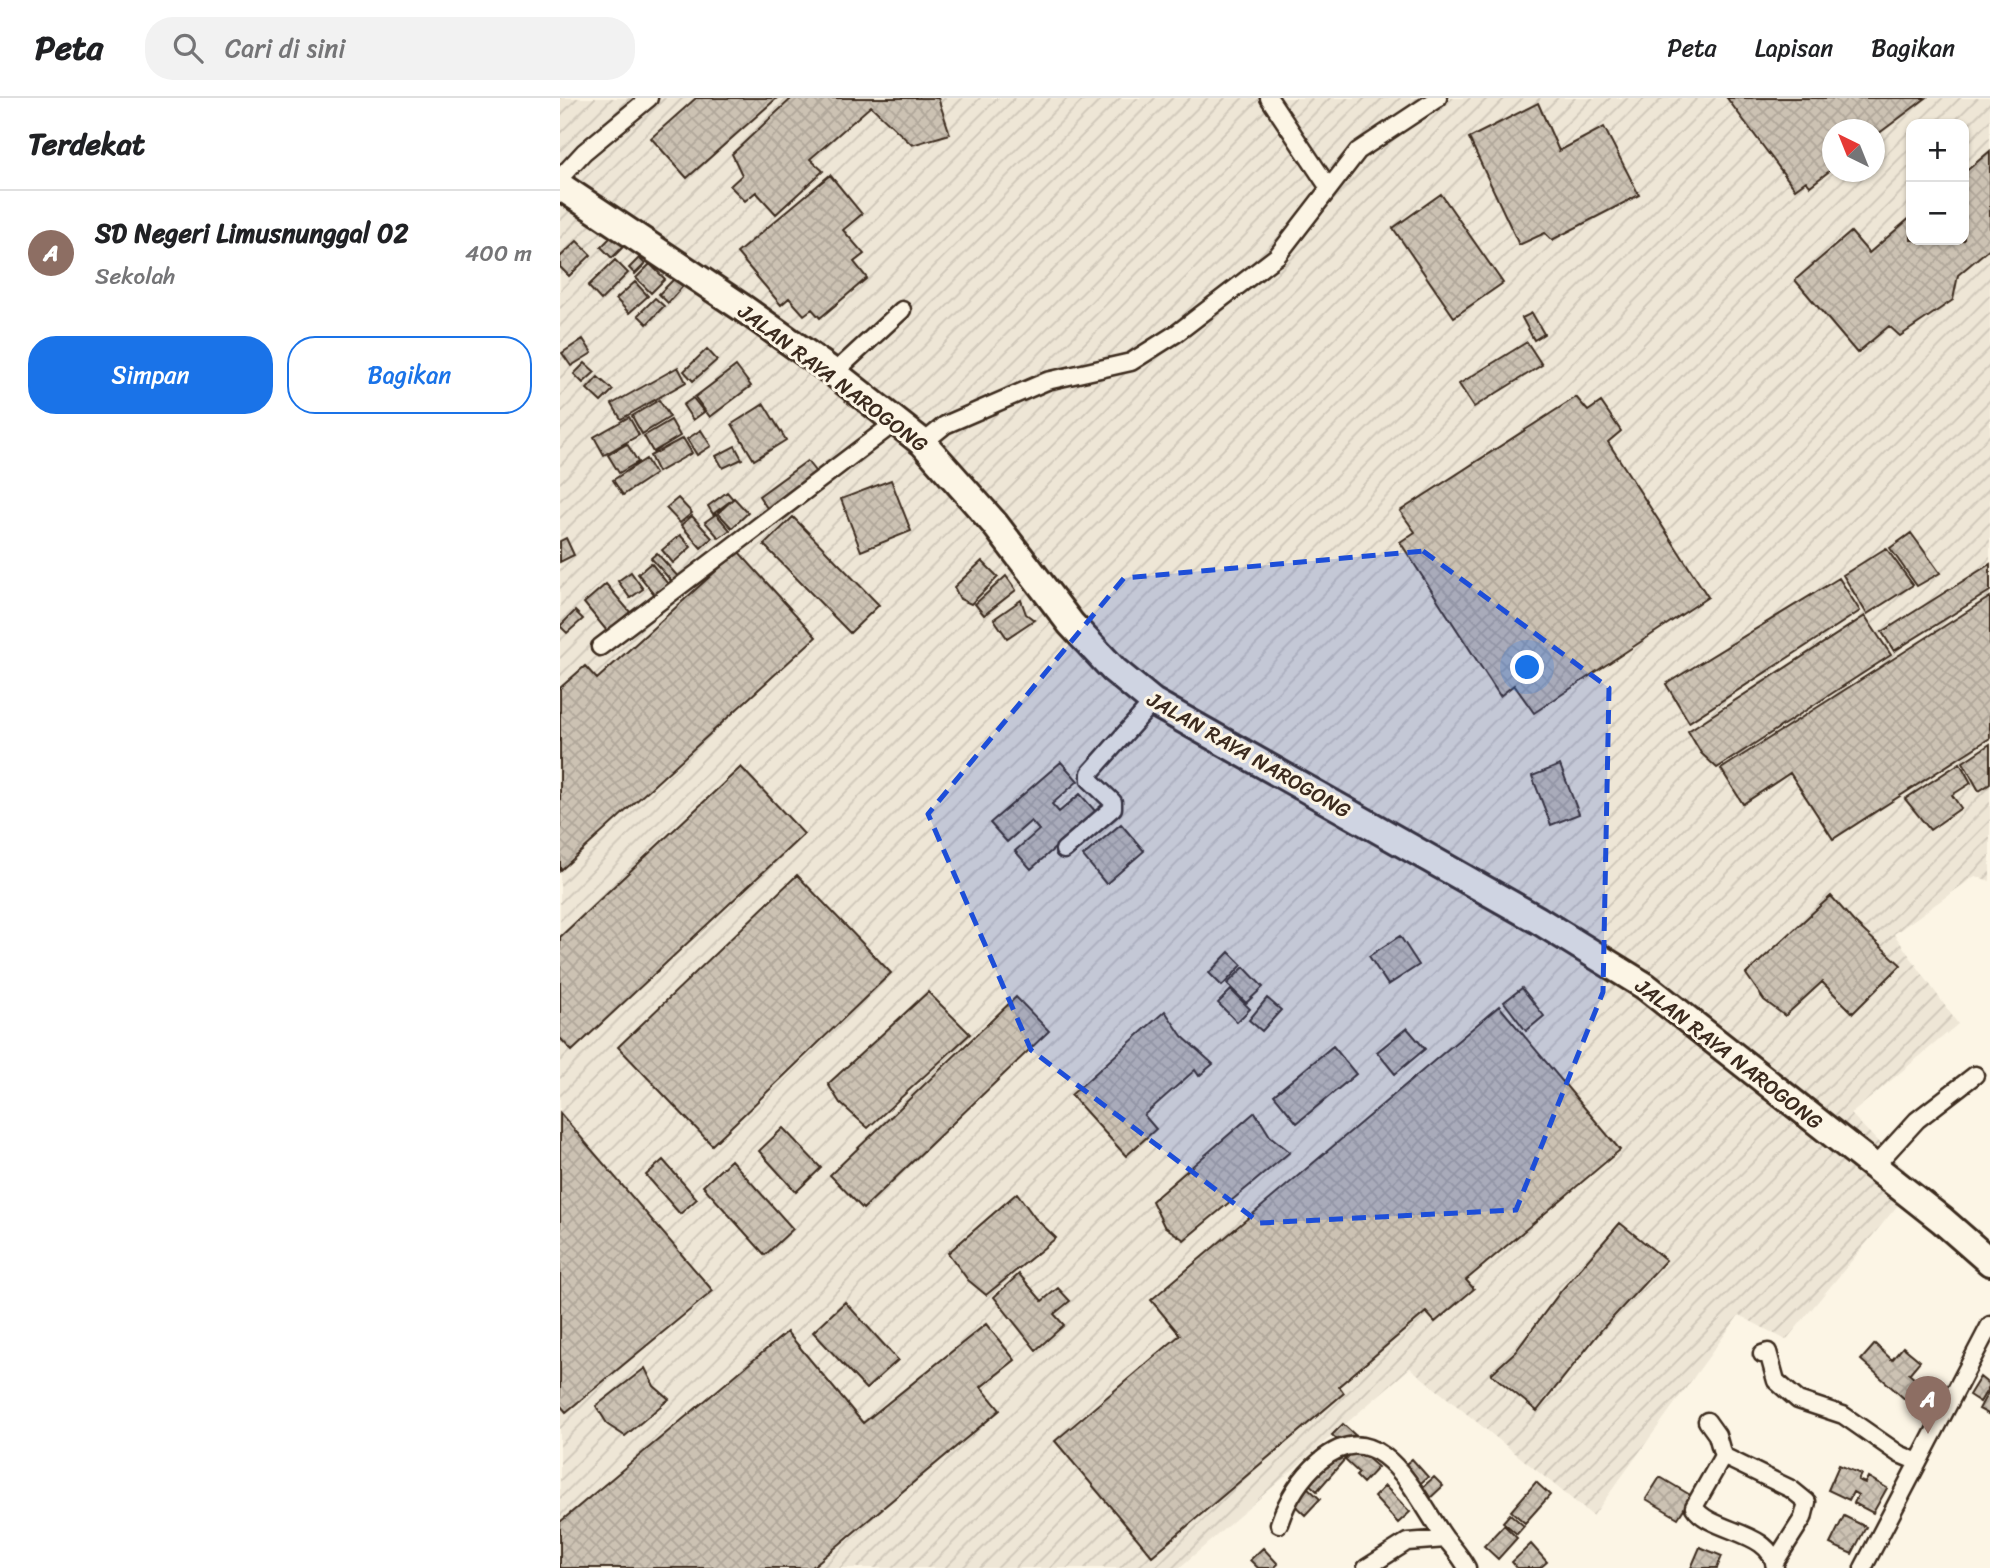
<!DOCTYPE html>
<html lang="id">
<head>
<meta charset="utf-8">
<style>
	:root { --surface:#fff; --page:#f2f2f2; --text:#202124; --muted:#757577; --line:#e0e0e0; --accent:#1a73e8 }
	body { margin:0; font-family:Sriracha,sans-serif; background:var(--page); color:var(--text) }
	.controls { position:absolute; right:21px; top:21px; display:grid; overflow:hidden; border-radius:14px; box-shadow:0 2px 5px #0004 }
	.controls button { width:63px; height:63px; display:grid; place-items:center; padding:0; border:0; border-bottom:2px solid var(--line); background:var(--surface); color:var(--text); font:35px sans-serif }
	.compass { position:absolute; left:1262px; top:21px; width:63px; height:63px; border-radius:50%; background:var(--surface); box-shadow:0 2px 5px #0004; rotate:317deg }
	.you { position:absolute; left:968px; top:570px; width:24px; height:24px; margin:-18px; border:5px solid #fff; border-radius:50%; background:#1a73e8; box-shadow:0 0 0 10px #1a73e833 }
	.badge { display:grid; place-items:center; width:46px; height:46px; border-radius:50%; background:var(--accent); color:#fff; font-size:23px; font-weight:700 }
	.pin { position:absolute; translate:-50% -58px; filter:drop-shadow(0 2px 4px #0008) }
	.pin::after { content:''; position:absolute; top:37px; width:24px; height:21px; background:inherit; clip-path:polygon(0 0,100% 0,50% 100%) }
	.list { margin:0; padding:0; list-style:none }
	h2 { display:flex; justify-content:space-between; align-items:center; height:91px; margin:0; padding:0 28px; font-size:30px }
	h2 small { font-size:23px; font-weight:400; color:var(--muted) }
	.list li { display:grid; grid-template-columns:46px 1fr auto; gap:21px; align-items:center; box-sizing:border-box; height:126px; padding:0 28px; border-top:2px solid var(--line) }
	.list b { display:block; font-size:26px; white-space:nowrap }
	.list p { margin:0; font-size:23px; white-space:nowrap; color:var(--muted) }
	.list em { font-size:23px; font-style:normal; color:var(--muted) }
	.actions { display:flex; gap:14px; padding:21px 28px }
	.actions a { flex:1; padding:16px 0; border:2px solid var(--accent); border-radius:28px; text-align:center; font-size:24px; color:var(--accent) }
	.actions .main { background:var(--accent); color:#fff }
	.icon { flex:none; width:38px; height:38px; fill:none; stroke:currentColor; stroke-width:2; stroke-linecap:round; stroke-linejoin:round }
	.map { position:relative; flex:none; width:1430px; height:1470px; overflow:hidden }
	header { display:flex; align-items:center; gap:42px; box-sizing:border-box; height:98px; padding:0 35px; background:var(--surface); border-bottom:2px solid var(--line) }
	header strong { font-size:33px }
	nav { display:flex; gap:38px; margin-inline-start:auto; font-size:24px }
	.search { width:490px; height:63px; background:var(--page); display:flex; align-items:center; gap:18px; box-sizing:border-box; padding:0 24px; border-radius:28px; color:var(--muted); font-size:26px }
	main { display:flex }
	aside { flex:1; background:var(--surface) }
	.map>svg:first-child { display:block }
</style>
</head>
<body>
<header>
<strong>Peta</strong>
<div class="search"><svg class="icon" aria-label="search" viewBox="0 0 24 24"><circle cx="10" cy="10" r="6"/><path d="M15 15l6 6"/></svg>Cari di sini</div>
<nav><a>Peta</a><a>Lapisan</a><a>Bagikan</a></nav>
</header>
<main>
<aside>
<h2>Terdekat<small></small></h2>
<ul class="list">
<li><span class="badge" style="background:#8d6e63">A</span><div><b>SD Negeri Limusnunggal 02</b><p>Sekolah</p></div><em>400 m</em></li>
</ul>
<div class="actions"><a class="main">Simpan</a><a>Bagikan</a></div>
</aside>
<div class="map">
<svg width="1430" height="1470" viewBox="0 0 1430 1470">
	<defs>
		<pattern id="industrial-furrows" width="10" height="10" patternUnits="userSpaceOnUse" patternTransform="scale(1.75)"><rect width="10" height="10" fill="#eee6d6"/><path d="M-1 1l2-2M0 10L10 0M9 11l2-2" fill="none" stroke="#cdc5b7"/></pattern>
		<pattern id="building-cross-hatch" width="8" height="8" patternUnits="userSpaceOnUse" patternTransform="scale(1.75)"><rect width="8" height="8" fill="#ccc2b3"/><path d="M0 0l8 8M0 8l8-8" fill="none" stroke="#b0a79a"/></pattern>
	</defs>
	<rect width="100%" height="100%" fill="#fcf5e5"/>
	<filter id="ink" filterUnits="userSpaceOnUse"><feTurbulence type="fractalNoise" baseFrequency=".0143" numOctaves="2"/><feDisplacementMap in="SourceGraphic" scale="14" xChannelSelector="R" yChannelSelector="G"/><feConvolveMatrix kernelMatrix="1 2 1 2 8 2 1 2 1" color-interpolation-filters="sRGB"/></filter>
	<g filter="url(#ink)">
		<path fill="url(#industrial-furrows)" fill-rule="evenodd" d="M0 0H1430V783L1415 778 1334 836 1398 926 1291 1016 1357 1084 1226 1242 1179 1217 1033 1418 850 1270 619 1470H0ZM1351 26H1404V142H1351ZM1272 32H1314V74H1272Z"/>
		<path fill="url(#building-cross-hatch)" stroke="#3b2a1e" stroke-width="2" d="M136 0H217L127 80 91 40Z
			M232 0H378L390 36 352 47 311 8 250 61 263 73 216 116 196 94 185 103 170 88 182 77 172 56Z
			M1167 0H1366L1314 39V32H1272V71L1250 88 1246 83 1235 91Z
			M978 5 999 53 1044 29 1079 97 992 142 985 135 959 147 909 40Z
			M1430 53V150L1398 177 1393 202 1340 238 1329 228 1297 255 1235 182 1291 134 1309 155 1351 119V142H1404V75Z
			M270 77 302 116 283 132 304 156 294 164 307 180 260 220 252 211 244 217 229 200 221 207 177 155Z
			M881 96 943 185 894 219 833 130Z
			M56 134 67 145 52 160 41 149Z
			M17 143 31 157 9 178 0 169V159Z
			M79 160 85 166 75 176 69 170Z
			M55 162 68 175 41 202 28 188Z
			M90 166 105 181 91 195 76 180Z
			M116 179 124 187 108 205 99 196Z
			M75 184 88 198 69 215 56 201Z
			M95 200 104 208 87 226 78 217Z
			M972 215 984 236 974 242 962 220Z
			M23 241 32 255 11 268 2 255Z
			M967 244 982 267 914 309 899 286Z
			M147 251 157 262 133 283 124 273Z
			M25 265 35 274 23 285 14 276Z
			M176 268 191 288 150 319 135 299Z
			M118 269 126 284 61 321 52 306Z
			M38 279 53 292 41 304 27 291Z
			M1016 299 1028 313 1041 304 1061 333 1048 344 1148 499 974 615 954 587 940 598 840 444 855 434 840 413Z
			M133 300 144 314 133 322 123 307Z
			M99 302 110 319 82 336 72 318Z
			M204 306 226 342 194 362 172 326Z
			M69 319 79 337 44 357 34 339Z
			M111 322 120 338 93 354 84 338Z
			M141 332 151 348 137 357 127 341Z
			M123 340 132 355 98 374 90 358Z
			M67 346 78 364 59 375 48 357Z
			M175 348 182 361 163 370 156 358Z
			M86 361 95 376 63 397 53 382Z
			M247 363 258 377 209 413 199 398Z
			M331 382 351 433 301 453 281 401Z
			M167 394 173 401 153 416 148 408Z
			M118 400 132 415 120 425 106 410Z
			M174 400 188 415 172 430 158 415Z
			M156 416 170 432 159 440 145 424Z
			M132 418 152 440 141 450 121 427Z
			M233 419 319 507 290 535 204 447Z
			M1351 435 1380 475 1357 488 1330 450Z
			M120 437 131 449 113 465 102 452Z
			M6 440 14 457 0 464V443Z
			M1326 450 1353 487 1307 516 1283 477Z
			M178 453 256 539 0 773V590L25 568 37 581Z
			M97 455 120 481 114 486 91 460Z
			M422 463 438 479 411 506 400 501 394 489Z
			M91 465 108 486 95 497 78 476Z
			M1430 466V493L1334 553 1322 534Z
			M71 474 83 491 70 500 58 483Z
			M446 478 456 492 424 517 415 506Z
			M1279 480 1300 513 1129 624 1106 586Z
			M46 486 70 514 47 533 24 505Z
			M1430 499V640L1273 741 1230 675 1183 706 1161 671Z
			M461 502 466 516 474 522 447 540 434 521Z
			M15 513 23 521 7 535 0 528Z
			M1305 518 1331 557 1157 670 1141 655 1128 633Z
			M1430 646V686L1419 693 1403 664Z
			M501 664 518 683 492 706 499 714 520 696 536 714 471 771 455 753 479 732 471 723 447 744 430 725Z
			M1400 665 1411 685 1392 697 1401 710 1370 732 1345 701Z
			M1000 667 1019 716 991 727 972 678Z
			M181 669 244 736 12 953 0 940V839Z
			M561 726 584 753 546 786 523 758Z
			M237 777 331 875 152 1047 58 949Z
			M1271 798 1294 824 1341 867 1293 915 1262 884 1225 918 1204 902 1186 876Z
			M840 838 859 867 828 887 809 858Z
			M669 854 682 867 662 888 649 875Z
			M684 869 703 889 686 905 667 886Z
			M962 890 984 918 966 933 944 904Z
			M671 892 690 911 677 924 658 905Z
			M368 894 410 936 308 1030 280 1005 268 986Z
			M456 899 489 933 303 1111 270 1077Z
			M707 900 721 912 702 933 689 922Z
			M939 908 1060 1052 906 1182 914 1191 875 1224 866 1214 779 1288 784 1295 592 1458 495 1343 620 1237 591 1202Z
			M605 913 622 938 653 966 639 978 635 972 584 1017 596 1031 566 1058 511 997Z
			M847 930 865 951 835 976 817 954Z
			M773 948 796 976 737 1025 714 997Z
			M695 1014 710 1038 730 1054 624 1142 604 1128 592 1103Z
			M0 1015 153 1193 6 1314 0 1307Z
			M223 1030 261 1070 236 1094 199 1053Z
			M103 1062 137 1101 120 1116 86 1077Z
			M171 1062 233 1131 205 1157 143 1088Z
			M457 1095 475 1120 496 1140 426 1197 408 1182 388 1155Z
			M1060 1125 1106 1162 1043 1230 977 1313 931 1276 956 1253 1001 1193Z
			M459 1176 482 1203 498 1190 510 1203 494 1216 504 1227 476 1252 434 1199Z
			M285 1204 338 1262 306 1291 253 1234Z
			M426 1226 455 1262 421 1289 440 1312 251 1470H0V1424L227 1234 303 1325Z
			M1315 1246 1332 1262 1343 1249 1360 1263 1349 1276 1362 1287 1348 1304 1301 1262Z
			M85 1270 94 1288 109 1301 65 1338 48 1327 36 1308Z
			M1420 1279 1430 1287 1420 1304 1409 1297Z
			M1430 1291V1317L1419 1311Z
			M783 1326 795 1337 784 1348 772 1337Z
			M796 1350 818 1369 803 1385 796 1378 799 1375 785 1362Z
			M775 1352 785 1361 757 1393 747 1384Z
			M852 1361 868 1379 856 1389 841 1370Z
			M1279 1367 1301 1376 1298 1382 1305 1385 1308 1379 1327 1390 1313 1415 1294 1405 1298 1397 1293 1394 1289 1402 1268 1392Z
			M874 1379 883 1388 867 1403 858 1393Z
			M1100 1379 1132 1398 1118 1420 1086 1401Z
			M976 1384 990 1397 965 1425 951 1413Z
			M746 1388 760 1401 745 1417 731 1404Z
			M825 1388 850 1414 838 1425 814 1399Z
			M950 1416 964 1428 957 1436 943 1424Z
			M1284 1418 1306 1429 1292 1456 1270 1446Z
			M944 1427 957 1440 938 1461 924 1448Z
			M971 1446 987 1464 980 1470H957L952 1464Z
			M1140 1449 1162 1458 1157 1470H1131Z
			M703 1450 718 1466 714 1470H698L690 1462Z"/>
		<g fill="none" stroke-linecap="round" stroke-linejoin="round">
			<g stroke="#3b2a1e" stroke-width="21">
				<path id="minor" d="M709 0 769 90
					M0 80 24 54 89 0
					M274 275 342 212
					M363 345 385 327 487 283 571 264 617 235 717 158 798 53 878 0
					M40 549 337 323
					M504 752 553 710V704L530 682V675L593 604
					M1313 1070 1357 1022 1415 977
					M1202 1256 1208 1254 1216 1283 1238 1302 1283 1317 1339 1356 1358 1364
					M1147 1323 1157 1337 1163 1358 1134 1409C1150 1435 1213 1432 1215 1470
					M1163 1358 1231 1391 1247 1404 1243 1420 1215 1464
					M719 1426C727 1402 740 1380 760 1363 821 1312 856 1400 885 1440 893 1450 901 1458 907 1470
					M806 1470 847 1444 886 1441
					M1303 1470 1430 1227"/>
			</g>
			<g stroke="#3b2a1e" stroke-width="32">
				<path id="primary" d="M0 88 184 211 274 275 363 345 434 425 511 526 554 572 593 604 978 822 1085 888 1382 1122 1430 1164"/>
			</g>
			<use href="#minor" stroke="#fcf5e5" stroke-width="16"/>
			<use href="#primary" stroke="#fcf5e5" stroke-width="26"/>
		</g>
	</g>
	<path fill="#1d4ed8" fill-opacity="0.2" stroke="#1d4ed8" stroke-width="5" stroke-dasharray="14 9" stroke-linejoin="round" d="M863 453 1049 590 1043 894 956 1112 700 1125 471 952 368 716 564 480Z"/>
	<g text-anchor="middle" stroke-width="6" stroke-linejoin="round" paint-order="stroke">
		<g font-size="21" fill="#3b2a1e" stroke="#fcf5e5">
			<text transform="translate(273 280) rotate(37)" y="7">JALAN RAYA NAROGONG</text>
			<text transform="translate(689 657) rotate(30)" y="7">JALAN RAYA NAROGONG</text>
			<text transform="translate(1169 956) rotate(38)" y="7">JALAN RAYA NAROGONG</text>
		</g>
	</g>
</svg>
<div class="controls">
<button>+</button>
<button>−</button>
</div>
<svg class="compass" viewBox="-18 -18 36 36"><path d="M0-13l5 13h-10z" fill="#e53935"/><path d="M0 13l5-13h-10z" fill="#757577"/></svg>
<div class="you"></div>
<div class="pin badge" style="left:1368px;top:1336px;background:#8d6e63">A</div>
</div>
</main>
</body>
</html>
